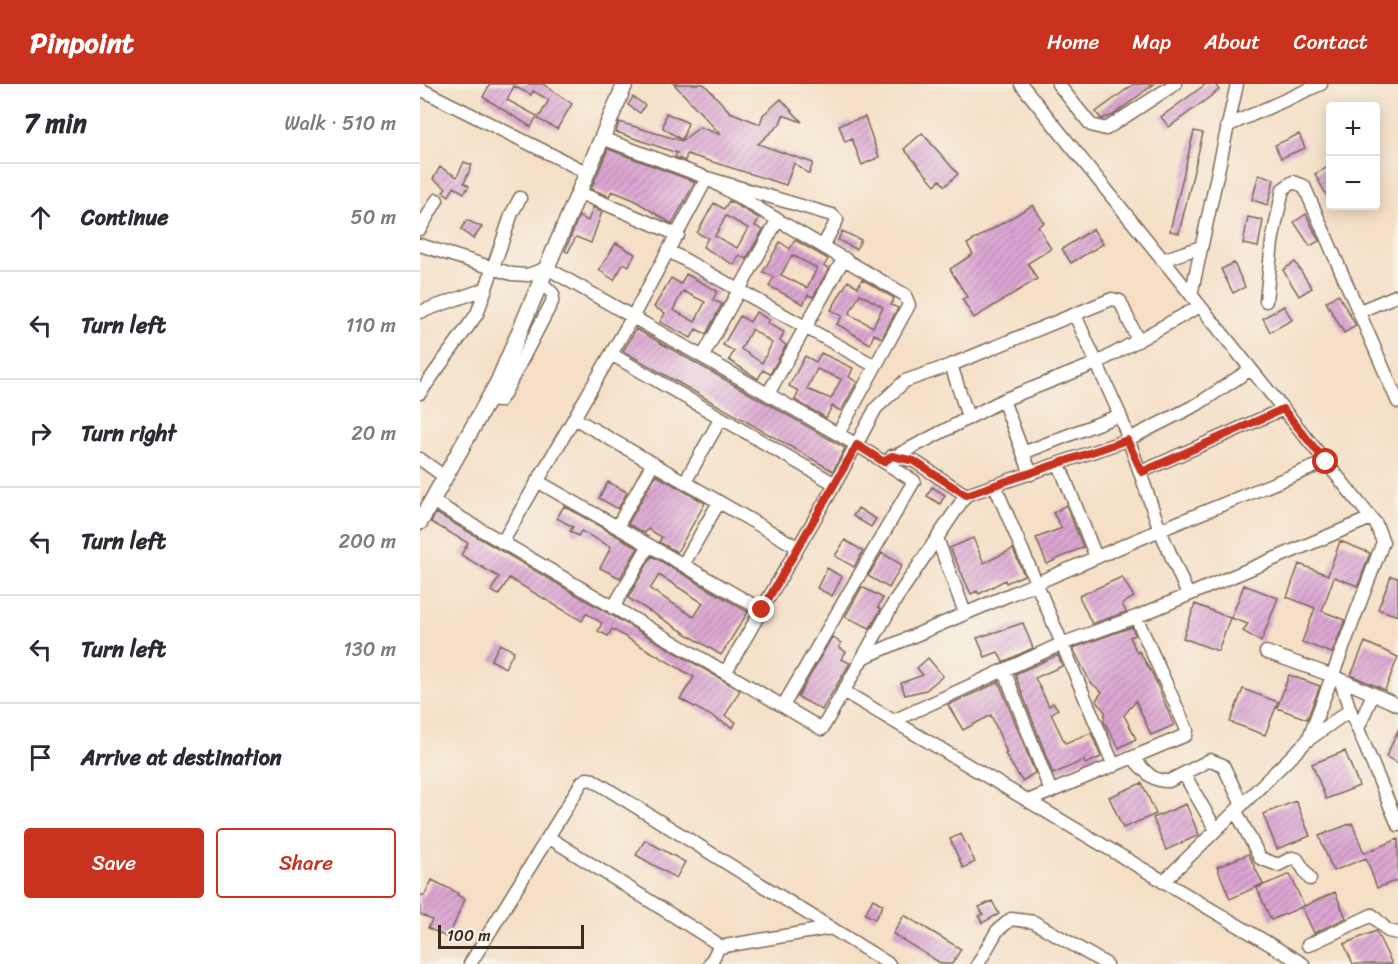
<!DOCTYPE html>
<html lang="en">
<head>
<meta charset="utf-8">
<style>
	:root { --surface:#fff; --page:#f2f2f3; --text:#2b2b33; --muted:#7c7c81; --line:#e1e1e2; --accent:#c8321e }
	body { margin:0; font-family:Sriracha,sans-serif; background:var(--page); color:var(--text) }
	.controls { position:absolute; right:18px; top:18px; display:grid; overflow:hidden; border-radius:6px; box-shadow:0 3px 15px #0003 }
	.controls button { width:54px; height:54px; display:grid; place-items:center; padding:0; border:0; border-bottom:2px solid var(--line); background:var(--surface); color:var(--text); font:30px sans-serif }
	.scale { position:absolute; left:18px; bottom:15px; width:146px; box-sizing:border-box; padding-left:6px; border:3px solid #3b2a1e; border-top:0; font-size:16px; line-height:21px; white-space:nowrap; color:#3b2a1e; -webkit-text-stroke:4px #f7f3e8; paint-order:stroke }
	.stop { position:absolute; width:18px; height:18px; margin:-14px; border:4px solid #c8321e; border-radius:50%; background:#fff }
	.stop.end { background:#c8321e; border-color:#fff; box-shadow:0 2px 6px #0008 }
	.list { margin:0; padding:0; list-style:none }
	h2 { display:flex; justify-content:space-between; align-items:center; height:78px; margin:0; padding:0 24px; font-size:26px }
	h2 small { font-size:20px; font-weight:400; color:var(--muted) }
	.list li { display:grid; grid-template-columns:39px 1fr auto; gap:18px; align-items:center; box-sizing:border-box; height:108px; padding:0 24px; border-top:2px solid var(--line) }
	.list b { display:block; font-size:22px; white-space:nowrap }
	.list em { font-size:20px; font-style:normal; color:var(--muted) }
	.actions { display:flex; gap:12px; padding:18px 24px }
	.actions a { flex:1; padding:14px 0; border:2px solid var(--accent); border-radius:6px; text-align:center; font-size:21px; color:var(--accent) }
	.actions .main { background:var(--accent); color:#fff }
	.icon { flex:none; width:33px; height:33px; fill:none; stroke:currentColor; stroke-width:2; stroke-linecap:round; stroke-linejoin:round }
	.map { position:relative; flex:none; width:978px; height:880px; overflow:hidden }
	header { display:flex; align-items:center; gap:36px; box-sizing:border-box; height:84px; padding:0 30px; background:var(--accent); color:#fff }
	header strong { font-size:28px }
	nav { display:flex; gap:33px; margin-inline-start:auto; font-size:21px }
	main { display:flex }
	aside { flex:1; background:var(--surface) }
	.map>svg:first-child { display:block }
</style>
</head>
<body>
<header>
<strong>Pinpoint</strong>
<nav><a>Home</a><a>Map</a><a>About</a><a>Contact</a></nav>
</header>
<main>
<aside>
<h2>7 min<small>Walk · 510 m</small></h2>
<ul class="list">
<li><svg class="icon" aria-label="ahead" viewBox="0 0 24 24"><path d="M12 20V5M6 11l6-6 6 6"/></svg><div><b>Continue</b></div><em>50 m</em></li>
<li><svg class="icon" aria-label="left" viewBox="0 0 24 24"><path d="M17 20v-9H6M10 6l-5 5 5 5"/></svg><div><b>Turn left</b></div><em>110 m</em></li>
<li><svg class="icon" aria-label="right" viewBox="0 0 24 24"><path d="M7 20v-9h11M14 6l5 5-5 5"/></svg><div><b>Turn right</b></div><em>20 m</em></li>
<li><svg class="icon" aria-label="left" viewBox="0 0 24 24"><path d="M17 20v-9H6M10 6l-5 5 5 5"/></svg><div><b>Turn left</b></div><em>200 m</em></li>
<li><svg class="icon" aria-label="left" viewBox="0 0 24 24"><path d="M17 20v-9H6M10 6l-5 5 5 5"/></svg><div><b>Turn left</b></div><em>130 m</em></li>
<li><svg class="icon" aria-label="arrive" viewBox="0 0 24 24"><path d="M6 21V4h12l-3 4 3 4H6"/></svg><div><b>Arrive at destination</b></div></li>
</ul>
<div class="actions"><a class="main">Save</a><a>Share</a></div>
</aside>
<div class="map">
<svg width="978" height="880" viewBox="0 0 978 880">
	<defs>
		<pattern id="building-hatch" width="6" height="6" patternUnits="userSpaceOnUse" patternTransform="scale(1.5)"><rect width="6" height="6" fill="#dca6d3"/><path d="M-1 1l2-2M0 6l6-6M5 7l2-2" fill="none" stroke="#b487ab"/></pattern>
	</defs>
	<rect width="100%" height="100%" fill="#f7f3e8"/>
	<filter id="ink" filterUnits="userSpaceOnUse"><feTurbulence type="fractalNoise" baseFrequency=".0167" numOctaves="2"/><feDisplacementMap in="SourceGraphic" scale="12" xChannelSelector="R" yChannelSelector="G"/><feConvolveMatrix kernelMatrix="1 2 1 2 8 2 1 2 1" color-interpolation-filters="sRGB"/></filter>
	<filter id="wash" filterUnits="userSpaceOnUse"><feTurbulence type="fractalNoise" baseFrequency=".008" numOctaves="4" result="noise"/><feDisplacementMap in="SourceGraphic" scale="24" xChannelSelector="R" yChannelSelector="G"/><feGaussianBlur stdDeviation="1.35" result="paint"/><feColorMatrix in="noise" values="0 0 0 0 0 0 0 0 0 0 0 0 0 0 0 0 0 1.4 0 .05"/><feComposite in="paint" operator="in"/></filter>
	<g filter="url(#wash)">
		<rect width="100%" height="100%" fill="#f5dfc6"/>
		<g id="blocks">
			<path fill="url(#building-hatch)" fill-rule="evenodd" d="M70 0H123L152 20 137 45 118 35 129 16 113 7 111 11 94 2 87 16 117 32 111 43 63 13Z
				M254 0H284L310 28 340 40 343 31 361 15 382 38 363 31 360 40 338 60 393 79 389 90 374 79 366 101 267 70 265 77 255 73 257 69 196 48 199 38 262 57 280 43 301 51Z
				M714 0H734L693 31 681 35 676 28Z
				M786 0H795L799 6 749 43 741 33Z
				M213 13 225 21 220 29 208 21Z
				M246 29 268 39 262 56 243 44Z
				M445 33 459 73 442 81 432 55 425 58 419 41Z
				M774 47 783 49 759 149 750 147Z
				M502 49 538 90 525 102 520 96 515 101 484 65Z
				M879 50 885 64 861 74 855 61Z
				M188 65 275 98 252 140 214 116 192 107 189 112 171 105Z
				M44 78 52 81 44 99 49 102 44 109 34 103 29 112 23 108 26 104 13 95 20 83 37 93Z
				M908 83 910 88V118L895 90Z
				M839 90 854 95 848 121 832 116Z
				M309 117 339 134 335 142 343 146 326 175 319 171 314 181 283 163 288 154 277 149 294 119 304 125ZM306 132 328 144 317 164 295 152Z
				M613 121 624 139 618 142 631 165 608 179 617 195 554 234 542 215 547 213 530 185 553 170 547 160Z
				M173 123 182 128 171 159 156 153 148 168 145 167 159 132 168 137Z
				M886 130 899 157 890 162 874 138Z
				M828 133 843 136 838 163 823 160Z
				M47 136 62 143 53 155 41 145Z
				M673 145 683 160 651 179 642 165Z
				M422 147 441 156 436 165 418 156Z
				M375 156 408 175 404 182 409 184 393 213 388 211 383 220 349 202 354 193 343 188 360 158 370 165ZM372 171 397 184 387 204 361 191Z
				M196 159 215 170 209 182 204 179 194 196 179 186Z
				M875 178 892 204 879 212 863 186Z
				M814 179 825 203 813 209 801 185Z
				M266 190 297 207 293 216 302 220 286 250 276 245 271 254 240 238 245 229 234 223 251 194 261 200ZM263 207 285 218 275 238 253 226Z
				M442 195 474 214 471 221 478 224 462 254 454 250 450 260 417 240 422 232 411 226 428 197 438 203ZM440 210 463 223 453 243 429 230Z
				M918 210 936 242 924 249 906 218Z
				M864 222 872 236 850 248 843 234Z
				M336 228 349 236 347 239 364 248 360 257 366 261 350 290 343 286 338 295 309 276 314 267 303 261 320 232 330 238ZM332 245 352 259 342 279 321 265Z
				M216 245 425 364 413 387 203 267Z
				M401 269 433 284 429 293 437 298 421 327 412 322 406 334 375 316 379 307 369 302 385 272 396 278ZM397 285 421 295 411 315 387 305Z
				M236 391 285 419 257 468 239 458 242 453 228 445 225 449 208 440Z
				M188 398 207 408 198 425 179 414Z
				M512 403 525 411 520 420 507 412Z
				M646 421 663 463 627 480 616 454 642 444 633 429Z
				M144 422 218 464 200 494 180 484 191 463 161 447 158 452 150 447 153 443 137 434Z
				M438 424 456 435 451 443 433 432Z
				M16 429 320 606 305 632 316 638 313 644 260 615 274 593 192 545 188 552 178 547 182 539 166 529 162 537 89 494 79 511 71 507 79 493 41 471 48 459 11 438Z
				M553 454 564 479 593 465 604 491 586 499 585 496 559 510 557 507 551 510 530 464Z
				M425 456 443 467 434 483 415 472Z
				M920 457 950 469 938 502 914 493 902 527 925 536 912 569 882 558 895 524 867 513 879 480 908 491Z
				M462 469 482 481 469 504 448 492Z
				M232 472 328 528 301 571 208 514ZM239 491 283 519 274 533 230 505Z
				M407 484 422 493 412 512 397 504Z
				M971 492 978 494V532L958 525Z
				M702 493 714 513 702 520 706 528 672 540 659 512Z
				M824 501 858 514 841 558 823 547 828 540 811 534Z
				M442 503 463 514 458 523 461 525 450 544 425 533Z
				M775 520 810 534 798 567 763 554Z
				M603 539 613 564 583 578 578 568 565 573 557 554Z
				M712 543 715 551 710 553 717 569 719 567 733 591 754 641 731 651 716 617 704 631 716 655 699 664 684 637 685 628 676 616 682 608 670 598 653 564Z
				M412 553 421 559 419 563 426 568 421 575 430 579 402 626 378 613Z
				M945 558 978 573 965 606 931 591Z
				M80 560 94 567 85 584 71 576Z
				M638 571 642 582 615 594 629 622 633 619 638 625 631 630 645 659 671 649 681 673 665 680 664 676 633 690 595 590Z
				M508 574 523 592 506 606 485 611 481 599 503 591 497 584Z
				M869 591 900 602 887 635 857 624Z
				M579 598 615 689 602 697 585 670 587 669 571 631 543 646 528 621Z
				M823 605 858 618 845 651 810 638Z
				M978 646V679L966 673Z
				M925 667 939 702 906 715 892 680Z
				M722 699 736 730 703 744 689 713Z
				M876 717 890 752 857 765 843 730Z
				M766 720 779 751 746 766 733 734Z
				M932 739 944 769 978 755V796L957 804 946 774 913 787 899 752Z
				M541 750 555 778 543 784 530 755Z
				M225 756 265 778 256 794 216 771Z
				M828 770 843 800 810 815 797 783Z
				M870 790 884 822 851 836 837 804Z
				M12 796 38 809 37 811 45 815 28 854 8 844 12 836 0 830V810L4 812Z
				M915 808 926 834 894 849 882 823Z
				M453 815 463 821 455 835 445 830Z
				M572 817 579 830 562 839 559 832 563 830 559 823Z
				M484 831 541 865 532 880H522L473 850Z
				M956 847 972 880H933L924 860Z"/>
		</g>
	</g>
	<g filter="url(#ink)">
		<use href="#blocks" fill-opacity="0" stroke="#7c6959" stroke-width="1.5"/>
		<g fill="none" stroke-linecap="round" stroke-linejoin="round">
			<g stroke="#7c6959" stroke-width="15">
				<path id="minor" d="M601 0 956 440 963 458 888 656
					M638 0 671 41 686 45 755 0
					M0 5 168 89
					M807 42 901 0
					M182 54 287 94 412 131 417 136 403 162
					M160 109 258 151
					M0 145 17 116
					M0 161 92 190 108 191 127 184 437 361 494 397 363 622
					M249 167 455 282
					M742 176 781 163
					M771 211 817 0
					M846 217 852 158 863 105 873 98 884 102 978 318
					M940 227 978 211
					M0 228 65 205
					M655 231 700 331 740 446 768 511
					M191 270 415 400 305 589
					M283 272 358 135
					M531 281 548 333
					M0 309 57 230 92 129 100 114
					M348 310 424 174
					M68 316 79 317 83 312 132 218 133 210 121 198
					M583 316 611 390
					M154 334 377 463
					M603 369 700 331
					M472 372 494 377 546 411
					M0 375 25 393
					M464 378 583 316 677 279 780 222
					M639 380 676 473
					M721 388 863 325
					M117 397 342 526
					M265 398 301 334
					M415 400 456 324 485 297 531 281 692 215 700 217 718 257
					M575 402 694 682
					M12 417 402 645 476 515 546 411 707 356 778 320 831 285
					M197 443 233 379
					M517 454 545 529
					M82 459 213 232 287 94 485 211 489 221 418 350
					M263 481 299 418
					M193 524 229 461
					M846 568 913 592 978 621
					M442 574 740 446 906 378
					M584 586 631 708
					M920 595 930 626 978 741
					M423 607 883 880
					M473 637 641 560 716 533 951 434
					M939 642 953 610
					M713 674C724 686 732 698 749 697L790 676 803 681 822 721
					M764 690 796 746
					M608 717 766 651 767 646 716 533
					M816 727 840 774 858 781 872 774 877 775 890 795
					M128 753 295 858 299 863 290 880
					M743 798 888 656 930 626
					M888 861 952 831 968 847 978 849
					M299 863 411 844
					M50 880 162 698 167 695 173 696 469 880
					M558 880 577 847 591 835 614 838 686 880"/>
			</g>
			<g stroke="#7c6959" stroke-width="18">
				<path id="major" d="M0 438 78 298 205 0"/>
			</g>
			<use href="#minor" stroke="#fff" stroke-width="12"/>
			<use href="#major" stroke="#fff" stroke-width="15"/>
		</g>
	</g>
	<g fill="none" stroke-linecap="round" stroke-linejoin="round" filter="url(#ink)">
		<path stroke="#c8321e" stroke-width="8" d="M342 526 437 361 464 378 472 372 494 377 546 411 707 356 722 388 863 325 906 378"/>
	</g>
</svg>
<div class="controls">
<button>+</button>
<button>−</button>
</div>
<div class="scale">100 m</div>
<div class="stop" style="left:906px;top:378px"></div>
<div class="stop end" style="left:342px;top:526px"></div>
</div>
</main>
</body>
</html>
